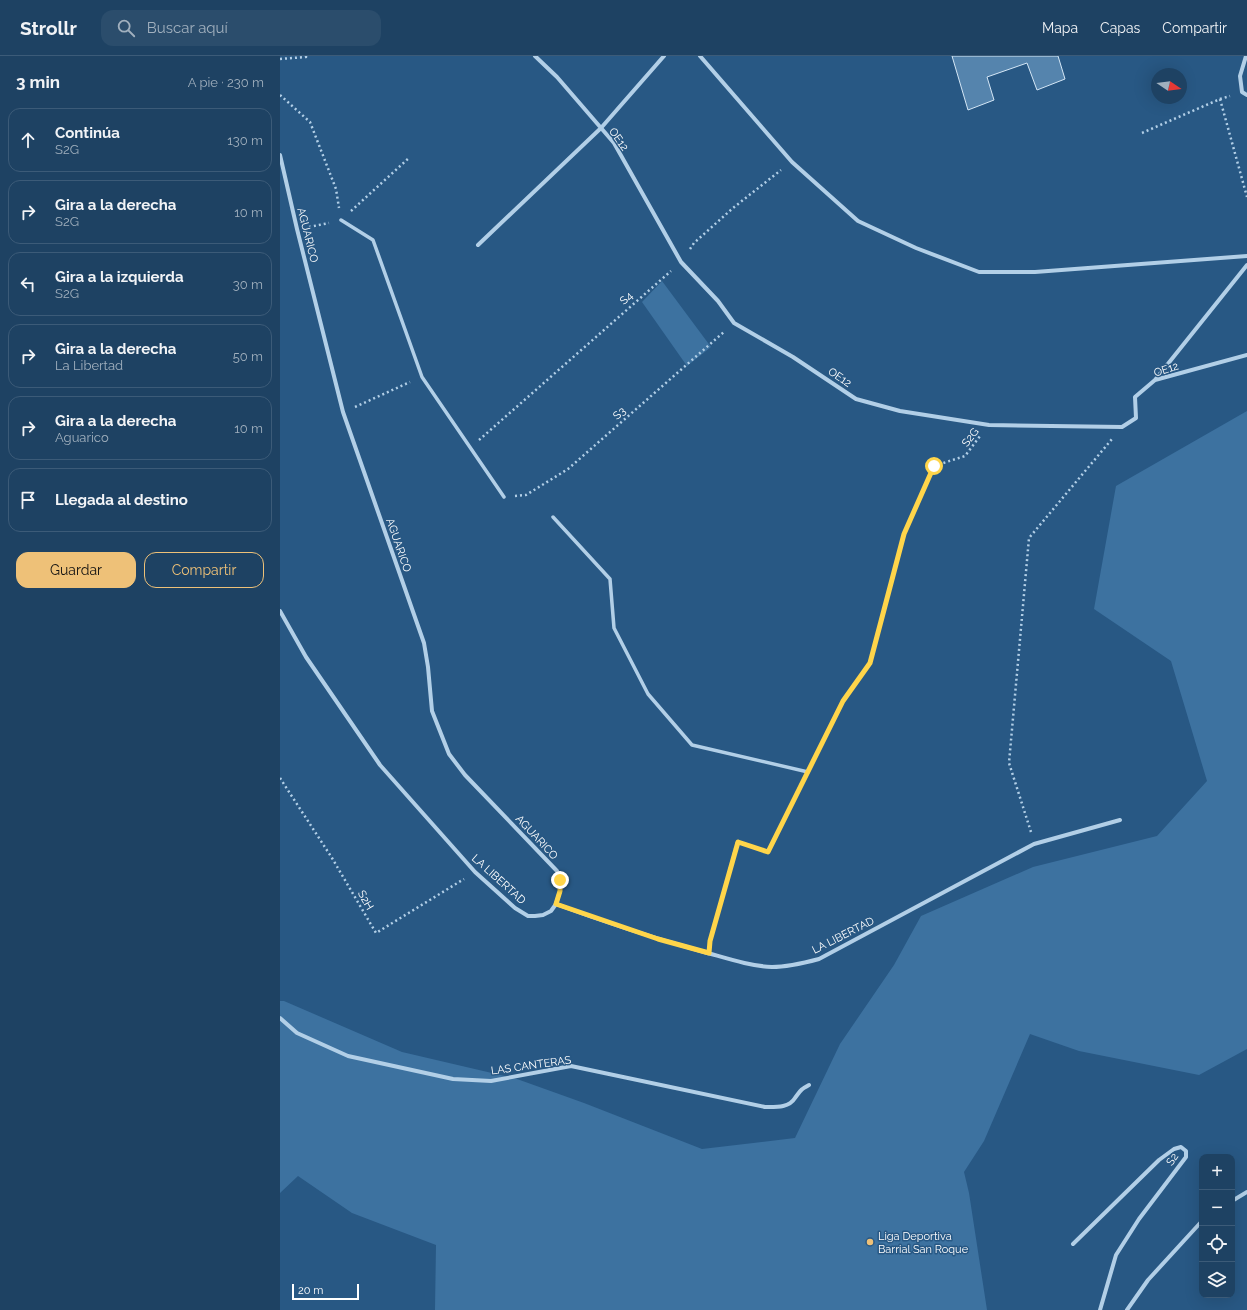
<!DOCTYPE html>
<html lang="es">
<head>
<meta charset="utf-8">
<style>
	:root { --surface:#1e4263; --page:#2b4d6c; --text:#f1f3f6; --muted:#a1b0be; --line:#3c5b78; --accent:#eec178 }
	body { margin:0; font-family:Raleway,sans-serif; background:var(--page); color:var(--text) }
	.controls { position:absolute; right:12px; bottom:12px; display:grid; overflow:hidden; border-radius:8px; box-shadow:0 4px 16px #0002 }
	.controls button { width:36px; height:36px; display:grid; place-items:center; padding:0; border:0; border-bottom:1px solid var(--line); background:var(--surface); color:var(--text); font:20px sans-serif }
	.compass { position:absolute; left:871px; top:12px; width:36px; height:36px; border-radius:50%; background:var(--surface); box-shadow:0 4px 16px #0002; rotate:103deg }
	.scale { position:absolute; left:12px; bottom:10px; width:67px; box-sizing:border-box; padding-left:4px; border:2px solid #fff; border-top:0; font-size:11px; line-height:14px; white-space:nowrap; color:#fff; -webkit-text-stroke:3px #285884; paint-order:stroke }
	.stop { position:absolute; width:12px; height:12px; margin:-9px; border:3px solid #ffd54a; border-radius:50%; background:#fff }
	.stop.end { background:#ffd54a; border-color:#fff; box-shadow:0 1px 4px #0008 }
	.list { margin:0; padding:0; list-style:none }
	h2 { display:flex; justify-content:space-between; align-items:center; height:52px; margin:0; padding:0 16px; font-size:17px }
	h2 small { font-size:13px; font-weight:400; color:var(--muted) }
	.list li { display:grid; grid-template-columns:26px 1fr auto; gap:12px; align-items:center; box-sizing:border-box; height:64px; margin:0 8px 8px; padding:0 8px; border:1px solid var(--line); border-radius:12px }
	.list b { display:block; font-size:15px; white-space:nowrap }
	.list p { margin:0; font-size:13px; white-space:nowrap; color:var(--muted) }
	.list em { font-size:13px; font-style:normal; color:var(--muted) }
	.actions { display:flex; gap:8px; padding:12px 16px }
	.actions a { flex:1; padding:9px 0; border:1px solid var(--accent); border-radius:12px; text-align:center; font-size:14px; color:var(--accent) }
	.actions .main { background:var(--accent); color:#111 }
	.icon { flex:none; width:22px; height:22px; fill:none; stroke:currentColor; stroke-width:2; stroke-linecap:round; stroke-linejoin:round }
	.map { position:relative; flex:none; width:967px; height:1254px; overflow:hidden }
	header { display:flex; align-items:center; gap:24px; box-sizing:border-box; height:56px; padding:0 20px; background:var(--surface); border-bottom:1px solid var(--line) }
	header strong { font-size:19px }
	nav { display:flex; gap:22px; margin-inline-start:auto; font-size:14px }
	.search { width:280px; height:36px; background:var(--page); display:flex; align-items:center; gap:10px; box-sizing:border-box; padding:0 14px; border-radius:12px; color:var(--muted); font-size:15px }
	main { display:flex }
	aside { flex:1; background:var(--surface) }
	.map>svg:first-child { display:block }
</style>
</head>
<body>
<header>
<strong>Strollr</strong>
<div class="search"><svg class="icon" aria-label="search" viewBox="0 0 24 24"><circle cx="10" cy="10" r="6"/><path d="M15 15l6 6"/></svg>Buscar aquí</div>
<nav><a>Mapa</a><a>Capas</a><a>Compartir</a></nav>
</header>
<main>
<aside>
<h2>3 min<small>A pie · 230 m</small></h2>
<ul class="list">
<li><svg class="icon" aria-label="ahead" viewBox="0 0 24 24"><path d="M12 20V5M6 11l6-6 6 6"/></svg><div><b>Continúa</b><p>S2G</p></div><em>130 m</em></li>
<li><svg class="icon" aria-label="right" viewBox="0 0 24 24"><path d="M7 20v-9h11M14 6l5 5-5 5"/></svg><div><b>Gira a la derecha</b><p>S2G</p></div><em>10 m</em></li>
<li><svg class="icon" aria-label="left" viewBox="0 0 24 24"><path d="M17 20v-9H6M10 6l-5 5 5 5"/></svg><div><b>Gira a la izquierda</b><p>S2G</p></div><em>30 m</em></li>
<li><svg class="icon" aria-label="right" viewBox="0 0 24 24"><path d="M7 20v-9h11M14 6l5 5-5 5"/></svg><div><b>Gira a la derecha</b><p>La Libertad</p></div><em>50 m</em></li>
<li><svg class="icon" aria-label="right" viewBox="0 0 24 24"><path d="M7 20v-9h11M14 6l5 5-5 5"/></svg><div><b>Gira a la derecha</b><p>Aguarico</p></div><em>10 m</em></li>
<li><svg class="icon" aria-label="arrive" viewBox="0 0 24 24"><path d="M6 21V4h12l-3 4 3 4H6"/></svg><div><b>Llegada al destino</b></div></li>
</ul>
<div class="actions"><a class="main">Guardar</a><a>Compartir</a></div>
</aside>
<div class="map">
<svg width="967" height="1254" viewBox="0 0 967 1254">
	<rect width="100%" height="100%" fill="#285884"/>
	<path fill="#3d72a0" d="M382 225 431 291 407 310 362 246Z
		M967 355V993L919 1019 799 995 750 978 704 1085 684 1116 689 1137 707 1254H155L156 1189 72 1157 18 1120 0 1137V945H4L122 996 237 1023 304 1047 422 1093 515 1082 560 988 614 909 641 860 753 811 877 780 927 725 891 605 814 553 836 430Z"/>
	<path fill="#5584ad" stroke="#d5e7f6" d="M672 0H778L785 23 757 34 747 7 707 21 714 44 688 54Z"/>
	<g fill="none" stroke-linecap="round" stroke-linejoin="round">
		<path stroke="#b2cfe7" stroke-width="2.5" stroke-dasharray="2 3" stroke-linecap="butt" d="M0 3 26 1V0
			M0 39 30 66 56 133 59 152
			M940 43 967 141
			M862 77 940 43 950 40
			M71 155 130 101
			M29 171 49 167
			M410 193 414 187 453 152 501 114
			M75 351 130 326
			M199 384 391 215
			M235 440 246 439 288 413 445 275
			M534 704 563 645 590 607 624 478 654 410 685 400 700 380
			M0 722 52 802 96 877 184 823
			M751 776 729 707 749 482 832 383
			M430 885 457 786 488 796 521 728"/>
		<path stroke="#b2cfe7" stroke-width="3.5" d="M61 164 93 184 142 321 224 441
			M273 461 330 523 334 572 368 638 412 689 528 716"/>
		<path stroke="#b2cfe7" stroke-width="4" d="M255 0 277 21 334 87 401 206 438 245 454 267 513 301 576 343 620 355 709 369 842 371 856 362 855 341 875 324 967 299
			M420 0 512 106 578 165 636 192 699 216H755L967 200
			M966 0 960 20 962 36 967 39
			M0 99 17 173 63 356 144 587 148 611 152 655 169 698 185 719 277 815 280 824V835L276 848 271 855 263 859 255 860H248L235 852 195 816 100 709 26 601 0 555
			M198 189 321 72 384 0
			M875 324 967 209
			M276 848C324 866 374 882 424 896 446 902 469 910 492 911 508 911 524 907 539 903L754 788 840 764
			M0 962 17 977 68 1000 173 1023 211 1025 291 1010 485 1051C496 1051 509 1052 515 1042 521 1034 520 1034 529 1029
			M952 1145 967 1136
			M793 1188 879 1104 894 1093 901 1091 906 1095V1101L859 1163 836 1199 820 1254
			M847 1254 868 1224 922 1165"/>
	</g>
	<g fill="none" stroke-linecap="round" stroke-linejoin="round">
		<path stroke="#ffd54a" stroke-width="5" d="M280 824V835L276 848 378 883 429 897 430 885 458 786 488 796 563 645 590 607 624 478 654 410"/>
	</g>
	<circle fill="#eec178" stroke="#285884" stroke-width="1.5" cx="590" cy="1186" r="4"/>
	<g text-anchor="middle" stroke-width="3" stroke-linejoin="round" paint-order="stroke">
		<g font-size="11" fill="#fff" stroke="#285884">
			<text transform="translate(339 83) rotate(55)" y="4">OE12</text>
			<text transform="translate(28 179) rotate(76)" y="4">AGUARICO</text>
			<text transform="translate(346 242) rotate(-41)" y="4">S4</text>
			<text transform="translate(886 313) rotate(-18)" y="4">OE12</text>
			<text transform="translate(560 321) rotate(34)" y="4">OE12</text>
			<text transform="translate(339 357) rotate(-41)" y="4">S3</text>
			<text transform="translate(690 381) rotate(-52)" y="4">S2G</text>
			<text transform="translate(119 489) rotate(71)" y="4">AGUARICO</text>
			<text transform="translate(257 781) rotate(47)" y="4">AGUARICO</text>
			<text transform="translate(219 823) rotate(42)" y="4">LA LIBERTAD</text>
			<text transform="translate(86 844) rotate(60)" y="4">S2H</text>
			<text transform="translate(563 879) rotate(-27)" y="4">LA LIBERTAD</text>
			<text transform="translate(251 1009) rotate(-8)" y="4">LAS CANTERAS</text>
			<text transform="translate(892 1103) rotate(-55)" y="4">S2</text>
		</g>
		<g font-size="11" fill="#fff" stroke="#285884" text-anchor="start">
			<text x="598" y="1184">Liga Deportiva<tspan x="598" dy="13">Barrial San Roque</tspan></text>
		</g>
	</g>
</svg>
<div class="controls">
<button>+</button>
<button>−</button>
<button><svg class="icon" aria-label="locate" viewBox="0 0 24 24"><circle cx="12" cy="12" r="6"/><path d="M12 2v4M12 18v4M2 12h4M18 12h4"/></svg></button>
<button><svg class="icon" aria-label="layers" viewBox="0 0 24 24"><path d="M12 4l9 5-9 5-9-5zM3 14l9 5 9-5"/></svg></button>
</div>
<svg class="compass" viewBox="-18 -18 36 36"><path d="M0-13l5 13h-10z" fill="#e53935"/><path d="M0 13l5-13h-10z" fill="#a1b0be"/></svg>
<div class="scale">20 m</div>
<div class="stop" style="left:654px;top:410px"></div>
<div class="stop end" style="left:280px;top:824px"></div>
</div>
</main>
</body>
</html>
